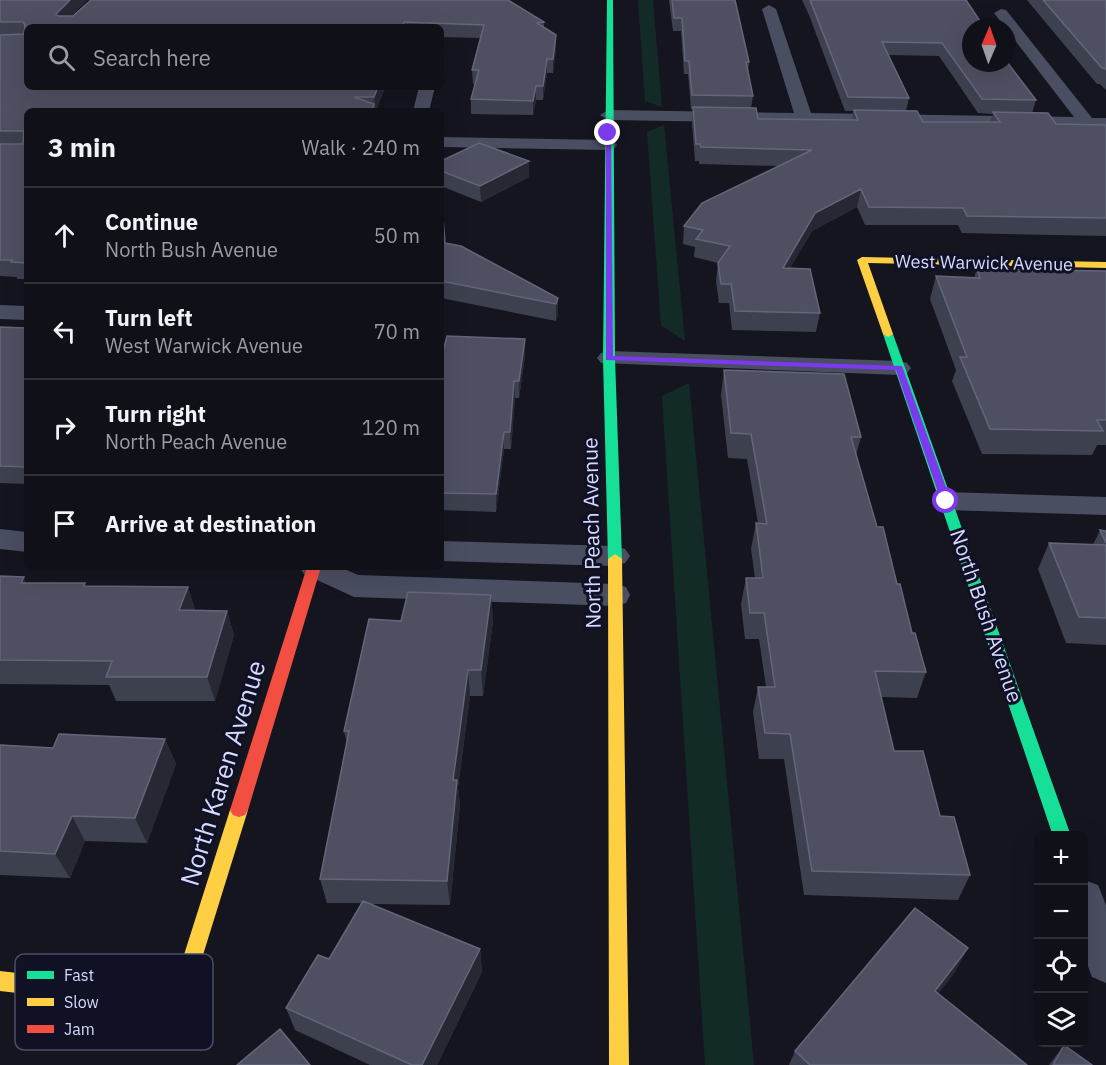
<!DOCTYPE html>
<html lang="en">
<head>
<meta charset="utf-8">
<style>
	:root { --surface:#101018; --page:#1e1e25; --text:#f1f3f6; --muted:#9c9da2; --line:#303037 }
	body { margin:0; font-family:"IBM Plex Sans",sans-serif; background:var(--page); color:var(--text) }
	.controls { position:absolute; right:18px; bottom:18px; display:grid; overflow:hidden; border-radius:9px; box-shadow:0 6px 24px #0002 }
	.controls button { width:54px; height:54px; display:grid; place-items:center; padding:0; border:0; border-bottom:2px solid var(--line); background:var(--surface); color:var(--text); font:30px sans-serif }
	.compass { position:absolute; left:962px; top:18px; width:54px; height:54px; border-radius:50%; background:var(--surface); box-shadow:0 6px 24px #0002; rotate:2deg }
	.stop { position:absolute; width:18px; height:18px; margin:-14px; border:4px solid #7c3aed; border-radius:50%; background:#fff }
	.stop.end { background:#7c3aed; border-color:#fff; box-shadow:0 2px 6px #0008 }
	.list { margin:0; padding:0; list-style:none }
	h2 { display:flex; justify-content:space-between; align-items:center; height:78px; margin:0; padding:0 24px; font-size:26px }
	h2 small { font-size:20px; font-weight:400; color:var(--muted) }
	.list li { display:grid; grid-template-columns:39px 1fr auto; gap:18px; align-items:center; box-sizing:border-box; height:96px; padding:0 24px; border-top:2px solid var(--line) }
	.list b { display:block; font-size:22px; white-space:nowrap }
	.list p { margin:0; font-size:20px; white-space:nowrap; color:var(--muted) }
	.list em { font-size:20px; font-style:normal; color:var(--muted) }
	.icon { flex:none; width:33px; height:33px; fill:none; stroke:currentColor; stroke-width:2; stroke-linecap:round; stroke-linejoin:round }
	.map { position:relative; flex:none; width:1106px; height:1065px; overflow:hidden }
	.search { position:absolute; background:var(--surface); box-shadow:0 6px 24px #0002; left:24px; top:24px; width:420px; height:66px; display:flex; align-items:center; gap:15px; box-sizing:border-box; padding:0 21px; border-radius:9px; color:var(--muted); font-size:22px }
	.panel { position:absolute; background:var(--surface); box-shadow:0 6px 24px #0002; left:24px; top:108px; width:420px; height:462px; border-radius:9px }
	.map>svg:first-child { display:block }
</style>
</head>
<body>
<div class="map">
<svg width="1106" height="1065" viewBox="0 0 1106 1065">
	<rect width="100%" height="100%" fill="#151520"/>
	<path fill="#132b26" d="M638 0H653L662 107 645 101Z
		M664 125 685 341 661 325 647 132Z
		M689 383 754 1065H705L662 396Z"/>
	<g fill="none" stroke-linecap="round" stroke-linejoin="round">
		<path fill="#4a4e61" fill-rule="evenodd" d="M769 5 776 9 811 113 1074 117 1007 30V27H1005L994 13 1001 9 1006 10 1092 118H1106V128L608 120 600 115 608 110 794 113 762 9Z
			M419 87H435L429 111H413Z
			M441 137 608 140 614 141 617 145 614 149 608 150 441 147Z
			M0 305 27 306V320L0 319Z
			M609 351 899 361 907 363 911 368 907 373 899 375 601 363 597 358 601 353Z
			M946 492 1106 497V515L946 510 936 507 932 501 936 495Z
			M0 529 27 532V552L0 549Z
			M441 541 615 546 625 549 630 556 625 563 615 566 441 561Z
			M299 567H340L358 575 615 584 626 587 630 595 626 603 615 606 354 597 304 574Z
			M1084 880 1098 885 1106 905V983L1092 977 1084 956Z"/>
		<path fill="#16e098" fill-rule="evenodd" d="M607 0H613L615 358 622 559 615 564 608 559 603 358Z
			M888 331 893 334 1071 836H1053L883 334Z"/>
		<path fill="#ffcf43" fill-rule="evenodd" d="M862 257 1106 262V268L868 263 893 334 888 337 883 334 857 260Z
			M615 554 622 559 629 1065H609L608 559Z
			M239 803 245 805 248 810 189 1000 182 1003 78 1000 0 991V971L78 980 175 983 230 810 233 805Z"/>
		<path fill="#f24e42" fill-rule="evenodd" d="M307 567H321L248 810 245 815 239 817 233 815 230 810Z"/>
	</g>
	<path fill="#3d404f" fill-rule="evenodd" d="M0 0H87L71 16 544 22V27L556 48 553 73H547L543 100H536L533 115 471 114V99L475 84H473L472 70 480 38 441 37V27H27V87H385L376 111H27V279H17V277L0 276Z
		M669 0H735L749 62 748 73 753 96 751 108 758 119 852 120 853 111H845L809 15 802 0H966L971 27 1036 100 1032 113 1056 124 1106 125V236L962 233 958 225H865L857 207 812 231 790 268 820 313 816 332 732 330 729 303H719L716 281 718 263 694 257 695 247 683 244 684 226 778 166 699 164V161H695L692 124 693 109H691L688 74H684L681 31H673ZM888 55 939 56 978 113 993 114 990 122H923L906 111 909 98Z
		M1027 0H1106V90L1100 84H1097Z
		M441 161H529V177L481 202 441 186Z
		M441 192 445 243 558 298V315L556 321 441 298Z
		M977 269 1106 271V445H1097L1092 455 982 454 952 381 956 370 930 299 936 276 974 278Z
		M0 327 27 328V484L0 483Z
		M525 339V356L519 398H515L511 449H504L496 512 441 510V359Z
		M724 370 861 437 856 455 877 527 897 584 912 633 926 672 917 698 881 697 894 751 940 816 970 875 958 900 804 895 784 759H759L753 712 758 687H766L759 639H745L741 604 746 578H755L751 549 756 523H758L747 459 728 458 721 395Z
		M1100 530 1106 531V645L1066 643 1038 569 1049 543 1093 545Z
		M0 576 27 583 86 586 188 587 195 610 227 611 234 635 215 701H116L109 685 0 684Z
		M491 595 493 621 483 696H470L458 787 460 805 450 905 371 904 480 949 482 972 437 1065H370L295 1030 286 1008 329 959 362 903H327L320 879 347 743 344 731 401 621Z
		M165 739 176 764 147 843 85 841 70 878 0 875V745L53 748Z
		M955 972 938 994 1027 1065H789L795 1051Z
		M1064 1045 1092 1065H1049Z"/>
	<path fill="#262834" d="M70 0H87L60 27 56 14Z
		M556 35V48L553 73V59Z
		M547 59V73L543 100V86Z
		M536 86V100L533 115V101Z
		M378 87H385L376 111 374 97Z
		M529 161V177L481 202 480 186Z
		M861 189 857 207 812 231 780 286 783 268 815 213Z
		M558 298V315L556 321V304Z
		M525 339V356L519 398V381Z
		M514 381 515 398 511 449 510 432Z
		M504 432V449L496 512V494Z
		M24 577 35 601 21 583Z
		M188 587 195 611 179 610Z
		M491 595 493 621 483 696 481 670Z
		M227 611 234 635 215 701 207 677Z
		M468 670 470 696 458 787 460 805 450 905 447 881 453 780Z
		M165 739 176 764 147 843 135 818Z
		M72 816 85 841 70 878 55 854Z
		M968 948 955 972 923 1014 935 991Z
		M480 949 482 972 437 1065H422Z"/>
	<path fill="#4e5062" stroke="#63667a" stroke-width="1.5" d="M0 0H70L56 14 58 16H73L91 0H508L544 22 537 23 556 35 553 59H547L543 86H536L533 101 471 99 479 70H472L484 25 404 22 402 27H27V87H378L374 97H354L374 104 372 111H27V263L11 262 12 260H0V144H23L24 131H0V35L24 34 25 25 23 22H0Z
		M672 0H735L749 62H746L753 96 692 95 689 61H685L682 18H674Z
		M810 0H966L984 27H971V63H1007V62L1036 100 982 99 942 43 882 42 909 98 848 97Z
		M1043 0H1106V69L1102 68Z
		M693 107 756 108 758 119 858 120 854 110 917 111 923 122H1000L993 112 1048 113 1056 124 1106 125V218L967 216 963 208 869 207 861 189 815 213 783 268 810 269 820 313 735 311 731 284H721L718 263 730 246 696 239 703 230 684 226 702 203 812 150 701 147 700 144H696Z
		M479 143 529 161 480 186 441 171V161Z
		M441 192 445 243 461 246 558 298 556 304 441 281Z
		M977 269 1106 271V420H1097L1103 431 990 429 960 357H967L936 276 980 278Z
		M0 327 27 328V467L0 466Z
		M447 336 525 339 519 381H514L510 432H504L496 494 441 493V359Z
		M724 370 844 374 861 437H851L877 527H883L897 584H900L912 633H915L926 672 875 671 894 751H923L940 816 954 817 970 875 812 871 790 734 765 733 758 687H775L764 613H750L746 578H763L756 523 767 524 751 434 731 433Z
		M1100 530 1106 531V543Z
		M1049 543 1106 545V618L1079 617Z
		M0 576 24 577 21 583H85L84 586 188 587 179 610 227 611 207 677H106L112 661 0 660Z
		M408 592 491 595 481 670H468L453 780H457L447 881 320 879 349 731H344L369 619 401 621Z
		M59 734 165 739 135 818 72 816 55 854 0 851V745L53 748Z
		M363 901 480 949 422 1065H412L286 1008 318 955 329 959Z
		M915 908 968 948 935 991 1027 1065H810L795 1051Z
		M280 1029 310 1065H237Z
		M1064 1045 1092 1065H1053Z"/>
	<path fill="#7c3aed" d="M606 131 611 133 613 356 902 366 951 501 949 504 941 501 896 370 606 360Z"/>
	<g text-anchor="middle" stroke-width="6" stroke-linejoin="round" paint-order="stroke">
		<g font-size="18" fill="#d5dafe" stroke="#101125">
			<text transform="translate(984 263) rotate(1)" y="6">West Warwick Avenue</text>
		</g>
		<g font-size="21" fill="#d5dafe" stroke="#101125">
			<text transform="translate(592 533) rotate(-91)" y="7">North Peach Avenue</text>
			<text transform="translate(986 616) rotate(71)" y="7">North Bush Avenue</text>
		</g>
		<g font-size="26" fill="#d5dafe" stroke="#101125">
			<text transform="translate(223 773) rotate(-73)" y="9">North Karen Avenue</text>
		</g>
	</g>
	<rect x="15" y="954" width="198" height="96" rx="9" fill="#101125" stroke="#4b4d66" stroke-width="1.5"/>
	<rect x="27" y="971" width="27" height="8" fill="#16e098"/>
	<rect x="27" y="998" width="27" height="8" fill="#ffcf43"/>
	<rect x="27" y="1025" width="27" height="8" fill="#f24e42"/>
	<g font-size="16" fill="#d5dafe">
		<text x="64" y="981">Fast</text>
		<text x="64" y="1008">Slow</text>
		<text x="64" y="1035">Jam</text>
	</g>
</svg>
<div class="controls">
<button>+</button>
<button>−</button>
<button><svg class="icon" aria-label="locate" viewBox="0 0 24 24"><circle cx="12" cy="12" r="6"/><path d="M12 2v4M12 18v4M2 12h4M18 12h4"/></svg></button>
<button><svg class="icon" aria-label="layers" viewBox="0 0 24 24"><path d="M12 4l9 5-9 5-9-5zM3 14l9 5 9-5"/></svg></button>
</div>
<svg class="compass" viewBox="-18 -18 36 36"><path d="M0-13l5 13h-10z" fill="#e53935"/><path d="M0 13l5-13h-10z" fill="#9c9da2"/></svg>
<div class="stop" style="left:946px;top:501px"></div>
<div class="stop end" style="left:608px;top:133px"></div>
<div class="search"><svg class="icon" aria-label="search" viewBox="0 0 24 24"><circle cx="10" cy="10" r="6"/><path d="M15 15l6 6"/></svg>Search here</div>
<section class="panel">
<h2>3 min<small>Walk · 240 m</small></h2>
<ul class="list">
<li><svg class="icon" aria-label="ahead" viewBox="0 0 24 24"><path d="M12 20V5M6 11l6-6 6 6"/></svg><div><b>Continue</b><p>North Bush Avenue</p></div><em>50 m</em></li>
<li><svg class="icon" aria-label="left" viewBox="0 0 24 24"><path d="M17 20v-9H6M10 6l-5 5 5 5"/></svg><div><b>Turn left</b><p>West Warwick Avenue</p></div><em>70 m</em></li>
<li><svg class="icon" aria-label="right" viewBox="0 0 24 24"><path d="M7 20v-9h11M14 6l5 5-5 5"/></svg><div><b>Turn right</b><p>North Peach Avenue</p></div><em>120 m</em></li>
<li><svg class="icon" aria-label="arrive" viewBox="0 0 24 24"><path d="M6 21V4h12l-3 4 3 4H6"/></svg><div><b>Arrive at destination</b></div></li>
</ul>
</section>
</div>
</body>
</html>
